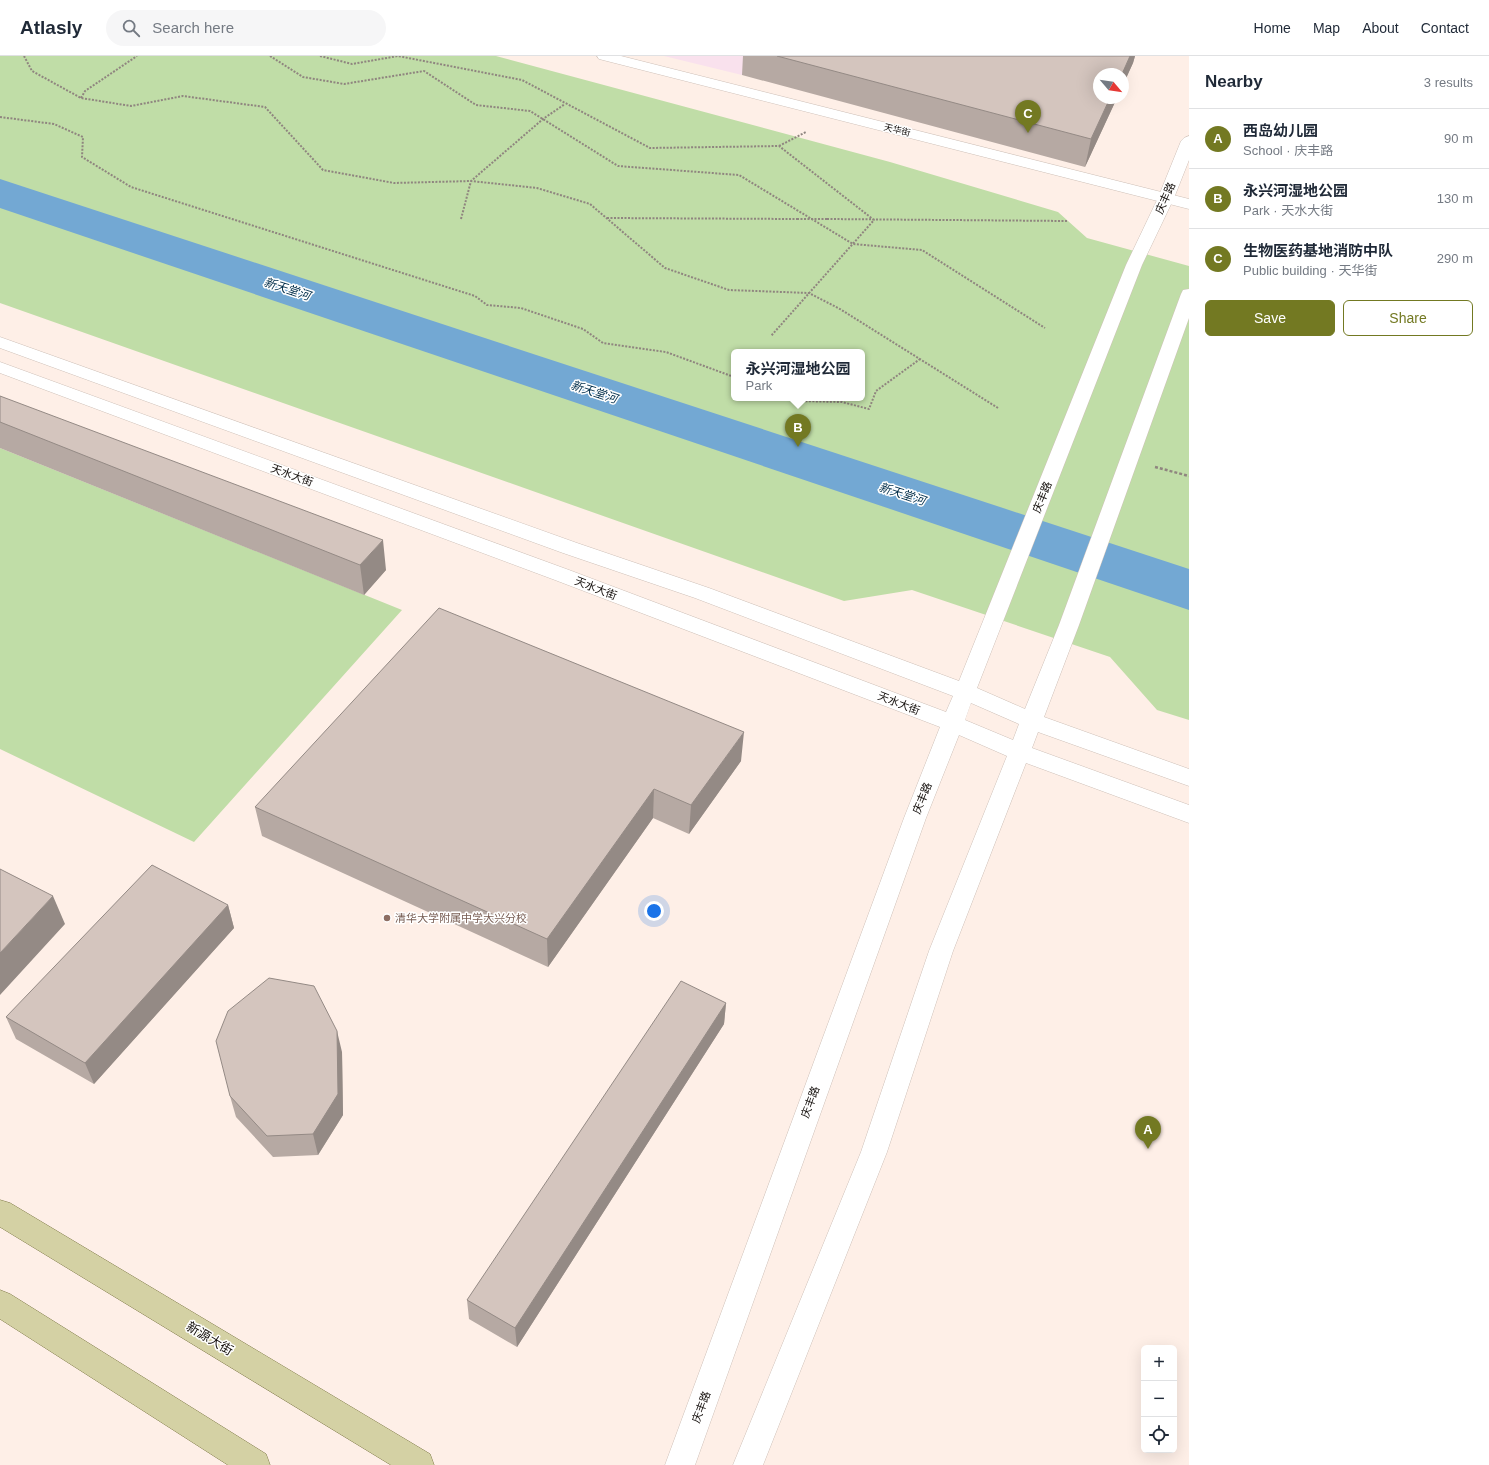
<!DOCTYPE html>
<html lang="en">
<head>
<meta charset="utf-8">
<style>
	:root { --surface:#fff; --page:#f6f6f7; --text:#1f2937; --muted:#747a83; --line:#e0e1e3; --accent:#737922 }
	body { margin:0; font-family:Helvetica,"Noto Sans SC",sans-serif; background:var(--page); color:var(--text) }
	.controls { position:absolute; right:12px; bottom:12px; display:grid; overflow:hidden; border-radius:6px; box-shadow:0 4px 16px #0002 }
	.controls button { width:36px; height:36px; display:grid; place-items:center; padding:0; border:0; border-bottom:1px solid var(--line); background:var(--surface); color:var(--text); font:20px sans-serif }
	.compass { position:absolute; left:1093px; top:12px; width:36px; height:36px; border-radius:50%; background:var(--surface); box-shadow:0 4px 16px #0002; rotate:119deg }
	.you { position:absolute; left:654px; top:855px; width:14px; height:14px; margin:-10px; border:3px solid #fff; border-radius:50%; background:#1a73e8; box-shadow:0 0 0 6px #1a73e833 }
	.badge { display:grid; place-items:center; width:26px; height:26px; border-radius:50%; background:var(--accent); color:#fff; font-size:13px; font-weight:700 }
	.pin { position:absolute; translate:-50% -33px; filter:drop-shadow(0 1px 2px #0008) }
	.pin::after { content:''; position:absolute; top:21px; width:14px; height:12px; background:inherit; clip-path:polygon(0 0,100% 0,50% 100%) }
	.popup { position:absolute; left:731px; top:293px; width:134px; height:52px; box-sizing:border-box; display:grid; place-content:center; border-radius:6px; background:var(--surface); filter:drop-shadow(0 1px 3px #0005); font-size:13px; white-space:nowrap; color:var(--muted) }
	.popup b { font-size:15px; color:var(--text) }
	.popup::after { content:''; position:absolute; left:50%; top:100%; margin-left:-8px; border:8px solid transparent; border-top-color:var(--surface) }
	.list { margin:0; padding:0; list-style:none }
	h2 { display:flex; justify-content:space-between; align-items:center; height:52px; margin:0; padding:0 16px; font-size:17px }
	h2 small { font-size:13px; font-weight:400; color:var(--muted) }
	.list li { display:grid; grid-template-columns:26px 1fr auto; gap:12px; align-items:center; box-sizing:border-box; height:60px; padding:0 16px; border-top:1px solid var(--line) }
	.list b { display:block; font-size:15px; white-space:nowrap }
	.list p { margin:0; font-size:13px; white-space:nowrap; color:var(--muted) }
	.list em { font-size:13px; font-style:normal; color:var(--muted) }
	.actions { display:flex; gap:8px; padding:12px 16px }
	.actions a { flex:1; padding:9px 0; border:1px solid var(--accent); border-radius:6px; text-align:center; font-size:14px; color:var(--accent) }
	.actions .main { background:var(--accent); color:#fff }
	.icon { flex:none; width:22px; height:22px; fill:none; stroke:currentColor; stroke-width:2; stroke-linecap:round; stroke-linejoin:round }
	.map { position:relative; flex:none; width:1189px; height:1409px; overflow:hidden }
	header { display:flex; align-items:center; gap:24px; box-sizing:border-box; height:56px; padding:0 20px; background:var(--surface); border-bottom:1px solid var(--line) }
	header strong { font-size:19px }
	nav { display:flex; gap:22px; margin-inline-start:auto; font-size:14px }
	.search { width:280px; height:36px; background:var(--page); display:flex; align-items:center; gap:10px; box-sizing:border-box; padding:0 14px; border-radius:22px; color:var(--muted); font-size:15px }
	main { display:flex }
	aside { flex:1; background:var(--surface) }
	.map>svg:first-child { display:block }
</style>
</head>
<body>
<header>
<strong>Atlasly</strong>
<div class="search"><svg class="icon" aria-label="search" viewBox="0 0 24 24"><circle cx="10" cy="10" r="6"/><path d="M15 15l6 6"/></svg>Search here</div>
<nav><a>Home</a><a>Map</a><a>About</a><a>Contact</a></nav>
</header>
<main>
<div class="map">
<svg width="1189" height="1409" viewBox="0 0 1189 1409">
	<rect width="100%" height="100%" fill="#feefe7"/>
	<path fill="#f9e1ed" d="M664 0H757L742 19Z"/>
	<path fill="#c0dda7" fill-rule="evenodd" d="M0 0H496L890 106 1058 156 1087 182 1189 210V664L1157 654 1110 601 912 534 844 545 0 247ZM734 296H862V342H734Z
		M0 392 402 554 194 786 0 693Z"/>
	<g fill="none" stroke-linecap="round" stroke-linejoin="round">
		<path fill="#73a8d3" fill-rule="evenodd" d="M0 123 1189 513V554L0 152Z"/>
		<g stroke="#cec0b8" stroke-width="1">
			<path id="tertiary" d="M597 0H621L1189 143V153L599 3Z"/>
		</g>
		<g stroke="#cec0b8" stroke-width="1">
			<path id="secondary" d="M1189 80V104L1174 142 1142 209 977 632 1025 653 1059 569 1181 238 1183 234 1189 233V262L1079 569 1044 661 1189 713V730L1038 676 1032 692 1189 749V767L1026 707 953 895 887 1096 763 1409H733L861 1096 929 895 1007 700 959 679 926 762 695 1409H665L904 762 940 671 555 524 0 317V306L569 514 946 656 953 640 695 542 563 497 0 292V281L577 487 709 532 959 625 1126 209 1158 142 1181 85 1184 82ZM971 647 1019 668 1013 684 965 664Z"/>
		</g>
		<g stroke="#7e7947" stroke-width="1">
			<path id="primary" d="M0 1144 10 1147 430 1398 434 1409H391L0 1171Z
				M0 1234 10 1238 266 1398 270 1409H228L0 1263Z"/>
		</g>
		<path stroke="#8f857f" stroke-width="2" stroke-dasharray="2 1.5" stroke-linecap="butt" d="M24 0 32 15 81 42 131 50 183 40 265 51 323 114 394 127 471 125 537 132 590 148 665 212 729 234 809 237 840 253 998 352
			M270 0 303 21 344 28 424 15 476 49 530 55 618 110 739 119 853 188 922 194 1045 272
			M320 0 352 8 398 0 522 24 650 92 779 90 874 164 771 280
			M81 42 85 35 137 0
			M0 61 54 68 83 81 82 101 131 131 475 240 487 249 521 252 583 273 603 287 666 296 734 321
			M779 90 806 76
			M607 162 797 163
			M461 163 471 125 543 63 565 48
			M827 163 1067 165
			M792 342 799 345 842 346 869 353 876 335 920 303"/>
		<path stroke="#8f857f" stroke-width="2.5" stroke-dasharray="3 2" stroke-linecap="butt" d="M1155 411 1189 420"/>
		<use href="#tertiary" fill="#fff" fill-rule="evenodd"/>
		<use href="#secondary" fill="#fff" fill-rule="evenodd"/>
		<use href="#primary" fill="#d4d1a4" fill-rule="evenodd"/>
		<path stroke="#8f857f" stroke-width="2" stroke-dasharray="2 1.5" stroke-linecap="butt" d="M797 163H827"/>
	</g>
	<path fill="#b6a9a3" d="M743 0H1135L1133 7 1085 111 742 19Z
		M0 340 386 514 364 539 0 392Z
		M741 705 689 778 653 762 548 911 262 780 255 751Z
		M228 849 234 872 94 1028 16 983 6 961Z
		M726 947 724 968 517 1291 469 1263 467 1244Z
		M342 996 343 1059 318 1099 273 1101 236 1061 230 1040Z"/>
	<path fill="#948a85" d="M1130 0H1135L1133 7 1123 29V18H1122Z
		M1110 42H1117L1085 111 1091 83Z
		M383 484 386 514 364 539 360 509Z
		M744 676 741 705 689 778 691 749Z
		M654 733 653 762 548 911 547 883Z
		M53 840 65 868 0 939V897Z
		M228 849 234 872 94 1028 85 1007Z
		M726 947 724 968 517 1291 515 1272Z
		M337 975 342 996 343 1059 318 1099 313 1078Z"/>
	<path fill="#d4c5be" stroke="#948a85" d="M777 0H1130L1122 18H1099V42H1110L1091 83Z
		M0 340 383 484 360 509 0 366Z
		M439 552 744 676 691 749 654 733 547 883 255 751Z
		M152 809 228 849 85 1007 6 961Z
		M0 813 53 840 0 897Z
		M269 922 314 930 337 975 338 1038 313 1078 267 1080 230 1040 216 985 228 955Z
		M681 925 726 947 515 1272 467 1244Z"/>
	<circle fill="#8d6e63" stroke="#fff" stroke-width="1.5" cx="387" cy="862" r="4"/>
	<g text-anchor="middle" stroke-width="3" stroke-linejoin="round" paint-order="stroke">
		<g font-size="9" fill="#130e0b" stroke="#fff">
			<text transform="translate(897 74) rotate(14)" y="3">天华街</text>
		</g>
		<g font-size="11" fill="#130e0b" stroke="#fff">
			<text transform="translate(1165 142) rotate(-66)" y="4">庆丰路</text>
			<text transform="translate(292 419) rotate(20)" y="4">天水大街</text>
			<text transform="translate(1042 441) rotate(-68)" y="4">庆丰路</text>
			<text transform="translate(596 532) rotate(21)" y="4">天水大街</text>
			<text transform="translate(899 647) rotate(21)" y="4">天水大街</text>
			<text transform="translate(922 742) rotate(-68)" y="4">庆丰路</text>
			<text transform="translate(810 1046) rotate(-70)" y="4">庆丰路</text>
			<text transform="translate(701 1351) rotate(-70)" y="4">庆丰路</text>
		</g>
		<g font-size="11" fill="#785e54" stroke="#fff" text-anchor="start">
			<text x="395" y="866">清华大学附属中学大兴分校</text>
		</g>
		<g font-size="12" font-style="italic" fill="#022e4a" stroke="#fff">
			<text transform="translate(287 233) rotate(18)" y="4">新天堂河</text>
			<text transform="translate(594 336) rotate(18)" y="4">新天堂河</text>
			<text transform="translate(902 438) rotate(18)" y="4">新天堂河</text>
		</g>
		<g font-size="13" fill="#130e0b" stroke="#fff">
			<text transform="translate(210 1282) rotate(31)" y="5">新源大街</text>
		</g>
	</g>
</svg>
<div class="controls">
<button>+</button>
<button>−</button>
<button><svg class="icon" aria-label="locate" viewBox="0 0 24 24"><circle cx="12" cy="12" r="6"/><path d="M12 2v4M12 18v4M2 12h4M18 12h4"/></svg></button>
</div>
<svg class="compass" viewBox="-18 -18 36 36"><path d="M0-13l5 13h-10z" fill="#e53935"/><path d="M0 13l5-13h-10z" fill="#747a83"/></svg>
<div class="you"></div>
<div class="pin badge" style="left:1148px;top:1093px">A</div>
<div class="pin badge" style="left:798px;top:391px">B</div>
<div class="popup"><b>永兴河湿地公园</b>Park</div>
<div class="pin badge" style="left:1028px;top:77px">C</div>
</div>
<aside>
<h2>Nearby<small>3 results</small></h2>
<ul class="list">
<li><span class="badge">A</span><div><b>西岛幼儿园</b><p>School · 庆丰路</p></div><em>90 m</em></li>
<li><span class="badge">B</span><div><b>永兴河湿地公园</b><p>Park · 天水大街</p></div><em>130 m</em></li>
<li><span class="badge">C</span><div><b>生物医药基地消防中队</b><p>Public building · 天华街</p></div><em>290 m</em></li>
</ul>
<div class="actions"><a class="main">Save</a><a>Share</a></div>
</aside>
</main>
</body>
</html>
